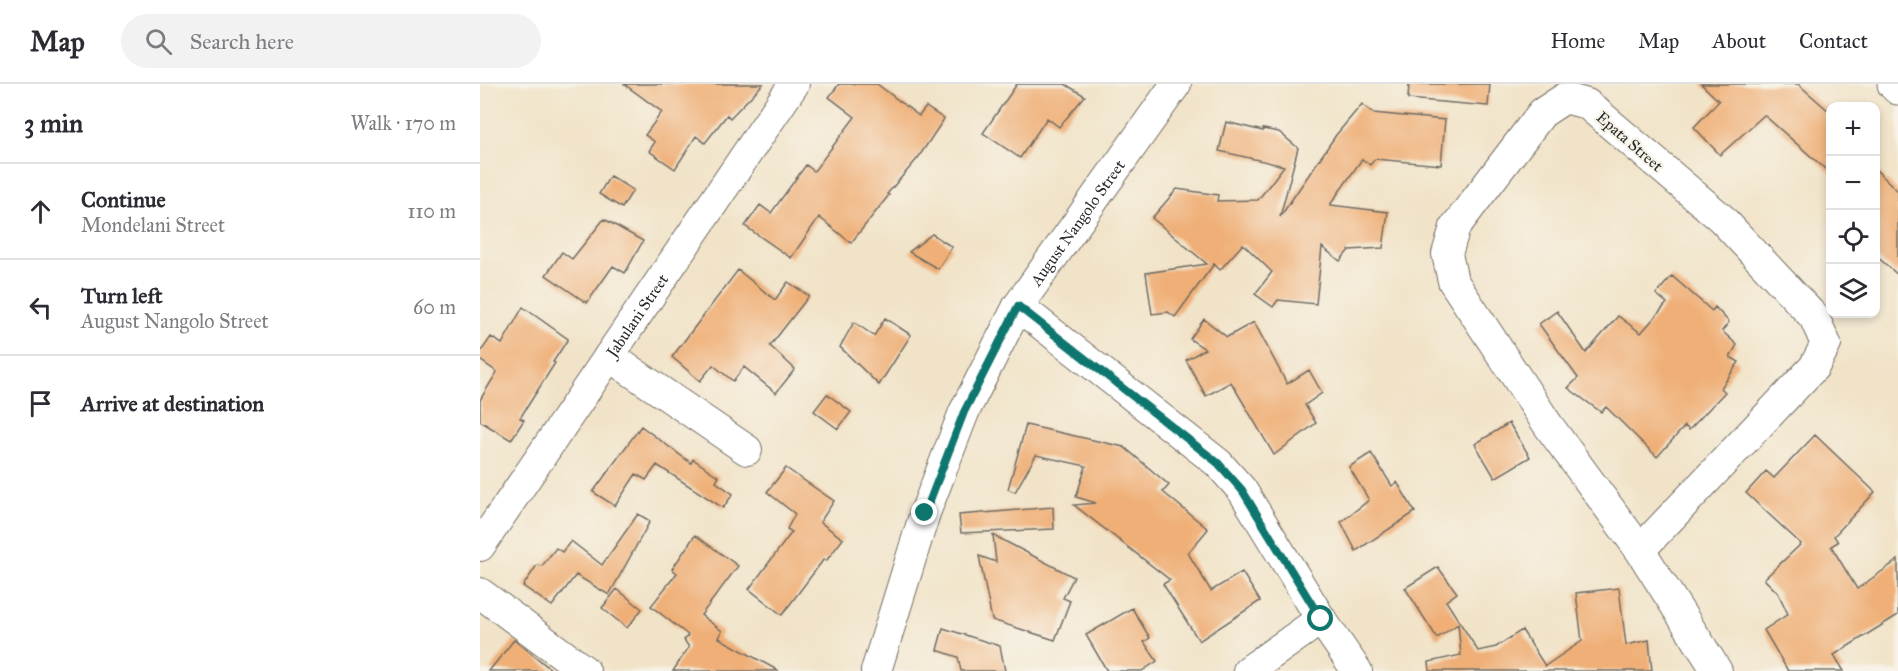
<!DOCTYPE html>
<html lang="en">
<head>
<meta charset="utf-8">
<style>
	:root { --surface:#fff; --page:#f2f2f3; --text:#2b2b33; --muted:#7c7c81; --line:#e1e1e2 }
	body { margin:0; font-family:"IM FELL Great Primer",serif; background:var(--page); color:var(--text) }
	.controls { position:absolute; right:18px; top:18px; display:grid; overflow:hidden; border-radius:12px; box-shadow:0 3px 9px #0003 }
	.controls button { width:54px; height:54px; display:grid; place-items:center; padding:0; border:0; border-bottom:2px solid var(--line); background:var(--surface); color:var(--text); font:30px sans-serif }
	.stop { position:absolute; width:18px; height:18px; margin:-14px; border:4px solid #0f766e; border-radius:50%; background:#fff }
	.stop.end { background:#0f766e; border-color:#fff; box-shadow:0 2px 6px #0008 }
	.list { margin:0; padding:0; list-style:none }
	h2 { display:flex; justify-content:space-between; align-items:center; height:78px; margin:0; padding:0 24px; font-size:26px }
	h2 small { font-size:20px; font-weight:400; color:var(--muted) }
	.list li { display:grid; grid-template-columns:39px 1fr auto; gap:18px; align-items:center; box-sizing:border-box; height:96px; padding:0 24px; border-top:2px solid var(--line) }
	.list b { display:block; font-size:22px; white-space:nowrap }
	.list p { margin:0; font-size:20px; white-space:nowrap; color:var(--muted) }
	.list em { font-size:20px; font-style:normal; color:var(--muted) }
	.icon { flex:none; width:33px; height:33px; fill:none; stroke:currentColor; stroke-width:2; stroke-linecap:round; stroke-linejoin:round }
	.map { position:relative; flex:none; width:1418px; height:587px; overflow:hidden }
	header { display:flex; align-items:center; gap:36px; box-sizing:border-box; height:84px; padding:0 30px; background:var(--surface); border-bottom:2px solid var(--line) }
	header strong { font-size:28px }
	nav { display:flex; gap:33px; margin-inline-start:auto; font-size:21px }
	.search { width:420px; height:54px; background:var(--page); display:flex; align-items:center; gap:15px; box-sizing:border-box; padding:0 21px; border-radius:33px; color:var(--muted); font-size:22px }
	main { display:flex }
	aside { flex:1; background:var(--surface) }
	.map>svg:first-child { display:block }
</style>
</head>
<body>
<header>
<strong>Map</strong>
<div class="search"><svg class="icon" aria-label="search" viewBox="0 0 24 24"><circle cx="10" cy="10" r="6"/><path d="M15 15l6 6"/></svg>Search here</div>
<nav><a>Home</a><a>Map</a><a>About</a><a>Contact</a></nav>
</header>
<main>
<aside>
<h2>3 min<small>Walk · 170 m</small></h2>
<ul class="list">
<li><svg class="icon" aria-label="ahead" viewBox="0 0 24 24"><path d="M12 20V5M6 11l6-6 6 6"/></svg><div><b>Continue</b><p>Mondelani Street</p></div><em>110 m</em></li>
<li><svg class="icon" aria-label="left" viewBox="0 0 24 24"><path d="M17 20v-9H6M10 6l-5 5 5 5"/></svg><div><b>Turn left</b><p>August Nangolo Street</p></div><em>60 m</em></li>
<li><svg class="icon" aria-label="arrive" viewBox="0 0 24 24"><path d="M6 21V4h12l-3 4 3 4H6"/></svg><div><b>Arrive at destination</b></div></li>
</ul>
</aside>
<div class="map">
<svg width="1418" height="587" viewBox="0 0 1418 587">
	<rect width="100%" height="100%" fill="#f7f3e8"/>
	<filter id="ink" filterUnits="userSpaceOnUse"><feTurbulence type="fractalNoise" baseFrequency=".0167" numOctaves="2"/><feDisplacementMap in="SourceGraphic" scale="12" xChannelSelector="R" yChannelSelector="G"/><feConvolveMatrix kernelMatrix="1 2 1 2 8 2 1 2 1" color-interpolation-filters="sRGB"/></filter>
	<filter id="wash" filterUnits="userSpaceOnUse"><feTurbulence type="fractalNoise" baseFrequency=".008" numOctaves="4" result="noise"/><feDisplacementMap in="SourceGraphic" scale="24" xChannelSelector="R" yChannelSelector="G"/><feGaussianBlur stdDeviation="1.35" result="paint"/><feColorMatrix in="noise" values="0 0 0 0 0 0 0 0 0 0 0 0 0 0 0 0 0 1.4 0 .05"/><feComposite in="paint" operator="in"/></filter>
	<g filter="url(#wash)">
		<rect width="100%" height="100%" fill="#f1e3c8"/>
		<g id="blocks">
			<path fill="#efaf76" d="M144 0H283L250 34 247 31 225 59 216 52 195 85 169 67 175 58 165 51 182 28Z
				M359 0H397L439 32 446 23 464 35 438 74 407 110 409 111 371 159 339 133 311 174 265 142 280 121 291 129 326 81 334 87 375 33 349 13Z
				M537 0H585L605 12 579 43 567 34 540 74 503 49Z
				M929 0H1010L1008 22 928 15Z
				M1221 0H1318L1350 28V89L1284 31 1240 71 1214 43 1239 17Z
				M882 20 893 29 965 36 961 81 895 75 890 81 882 75 850 121 908 128 903 164 869 166 860 177 842 163 836 220 798 216 793 223 775 210 792 188 763 160 740 186 734 180 695 233 688 228 672 230 666 189 727 180 672 134 697 105 738 111 737 117 778 116 804 82 739 67 746 38 783 47V45L799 48 818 64 800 133 856 51Z
				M1395 85 1418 107V191L1395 171Z
				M130 92 153 106 142 124 119 110Z
				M124 135 163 157 145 189 133 182 107 219 66 191 82 168 92 175Z
				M452 150 472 163 458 185 429 168Z
				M258 186 295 216 308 198 329 212 290 262 315 285 296 309 264 283 253 297 233 281 220 297 192 273Z
				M1192 192 1232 227 1235 223 1249 238 1242 247 1257 261 1250 273 1259 278 1241 304 1245 308 1209 346 1205 342 1177 373 1126 323 1121 328 1088 304 1098 294 1059 240 1077 227 1106 269 1138 232 1161 249 1187 219 1176 210Z
				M43 223 88 255 73 278 75 279 40 334 44 336 31 356 0 337V316L17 288 0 276V269L11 253 22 260Z
				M405 234 431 251 399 301 360 263 374 238 394 252Z
				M724 235 747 253 774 238 807 300 829 286 842 309 825 321 836 339 794 371 751 298 726 312 706 276 725 265 710 255Z
				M347 310 371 328 358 345 334 327Z
				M1029 339 1050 373 1015 394 995 360Z
				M546 341 644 363 689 401 683 408 728 445 708 469 731 507 762 488 780 517 719 557 683 500 690 496 594 421 616 419 596 413 606 382 556 371 535 408 528 405Z
				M161 342 211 379 213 375 239 393 236 398 253 410 243 424 177 381 166 396 156 390 135 422 113 408Z
				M1335 351 1395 408 1354 452 1358 458 1351 462 1377 505 1418 476V531L1354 571 1364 587H1308L1284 546 1308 530 1298 509 1284 495 1321 460 1266 409 1286 387 1294 394Z
				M891 369 912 402 917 398 935 428 876 467 861 438 889 416 869 383Z
				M306 384 354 417 340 438 363 455 346 477 344 475 302 531 269 505 312 448 307 445 315 430 287 408Z
				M573 423 574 445 481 449 479 431Z
				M158 430 170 437 129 511 96 491 72 522 43 502 57 481 62 482 76 464 82 468 91 457 122 481Z
				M215 451 258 482 221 531 242 547 239 554 299 587H193L209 563 204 556 208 551 171 522 197 489 192 485Z
				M513 451 594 493 583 514 590 517 575 556 512 536 499 472 516 478Z
				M958 483 977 509 966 517 998 567 1016 563 1042 546 1065 582 1102 557 1096 509 1139 504 1146 561 1169 556 1172 587H950L949 578 981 571 978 540 957 554 925 504Z
				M137 505 162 525 147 544 122 524Z
				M652 524 670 554 664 558 677 577 662 587H627L606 551Z
				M463 544 520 562 525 587H481L478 573 457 566Z
				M34 556 36 557 73 587H9Z"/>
		</g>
	</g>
	<g filter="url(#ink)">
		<use href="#blocks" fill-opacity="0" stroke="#706b62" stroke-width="1.5"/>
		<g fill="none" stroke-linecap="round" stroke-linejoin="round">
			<g stroke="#706b62" stroke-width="32">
				<g id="minor">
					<path d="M538 222 738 379 762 406 841 535 877 587"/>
					<path d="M129 272 267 366"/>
					<path id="s1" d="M0 462 314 0"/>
					<path d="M1160 466 1334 283 1346 260 1334 233 1241 134 1107 20 1085 14 1062 29 975 143 967 170 973 197 1068 341 1160 466 1237 587"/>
					<path d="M0 509 105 587"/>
					<path id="s2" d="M396 587 445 429 484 328 538 222 696 0"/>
					<path d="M768 587 841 535"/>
				</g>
			</g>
			<g stroke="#706b62" stroke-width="35">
				<path id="tertiary" d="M1414 0 1418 4"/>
			</g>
			<use href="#minor" stroke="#fff" stroke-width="30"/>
			<use href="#tertiary" stroke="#fff" stroke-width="33"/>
		</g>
	</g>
	<g fill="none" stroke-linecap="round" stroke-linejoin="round" filter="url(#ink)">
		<path stroke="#0f766e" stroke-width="8" d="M445 429 484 328 538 222 738 379 762 406 841 535"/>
	</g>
	<g text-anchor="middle" stroke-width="4.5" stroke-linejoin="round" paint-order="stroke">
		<g font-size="16" fill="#2b2b2b" stroke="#f7f3e8">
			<text transform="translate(1150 57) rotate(41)" y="6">Epata Street</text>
			<text dy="6" stroke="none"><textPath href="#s2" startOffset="495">August Nangolo Street</textPath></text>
			<text dy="6" stroke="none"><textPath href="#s1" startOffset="279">Jabulani Street</textPath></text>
		</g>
	</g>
</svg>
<div class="controls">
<button>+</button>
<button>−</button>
<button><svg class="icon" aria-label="locate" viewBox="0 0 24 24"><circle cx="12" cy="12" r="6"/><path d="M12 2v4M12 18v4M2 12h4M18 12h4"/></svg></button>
<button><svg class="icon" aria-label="layers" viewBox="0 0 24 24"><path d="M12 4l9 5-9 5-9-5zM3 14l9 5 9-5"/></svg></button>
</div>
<div class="stop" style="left:841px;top:535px"></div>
<div class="stop end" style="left:445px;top:429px"></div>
</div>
</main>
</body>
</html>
